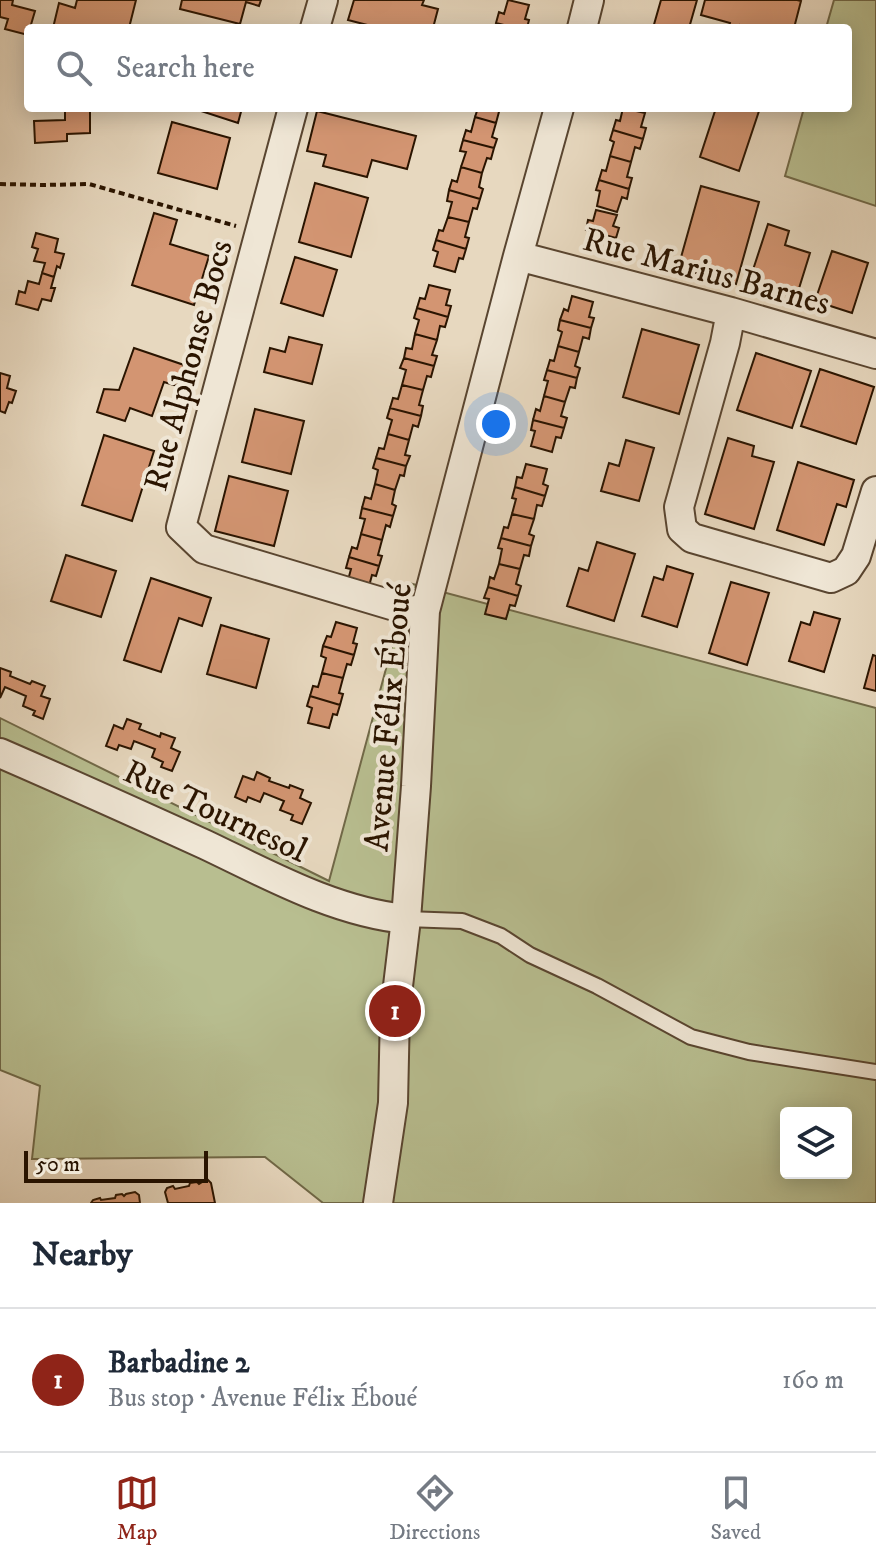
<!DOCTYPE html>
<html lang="en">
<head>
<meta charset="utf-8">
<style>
	:root { --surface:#fff; --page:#f6f6f7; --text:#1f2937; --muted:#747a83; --line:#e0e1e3; --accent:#8f2418 }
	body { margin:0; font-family:"IM FELL DW Pica",serif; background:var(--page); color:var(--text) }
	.controls { position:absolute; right:24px; bottom:24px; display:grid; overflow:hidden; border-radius:8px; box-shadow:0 4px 20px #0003 }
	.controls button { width:72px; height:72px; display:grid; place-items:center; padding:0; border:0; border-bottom:2px solid var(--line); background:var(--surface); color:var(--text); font:40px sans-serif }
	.scale { position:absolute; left:24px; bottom:20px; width:184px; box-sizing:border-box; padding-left:8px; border:4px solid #2a1400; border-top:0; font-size:22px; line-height:28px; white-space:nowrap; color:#2a1400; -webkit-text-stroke:6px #efe6d5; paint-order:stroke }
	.you { position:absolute; left:496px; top:424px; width:28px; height:28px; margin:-20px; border:6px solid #fff; border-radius:50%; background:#1a73e8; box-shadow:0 0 0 12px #1a73e833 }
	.badge { display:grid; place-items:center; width:52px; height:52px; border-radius:50%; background:var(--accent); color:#fff; font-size:26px; font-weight:700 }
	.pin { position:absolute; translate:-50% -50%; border:4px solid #fff; box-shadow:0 2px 8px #0006 }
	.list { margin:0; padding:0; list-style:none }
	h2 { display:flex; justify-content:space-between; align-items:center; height:104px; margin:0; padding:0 32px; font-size:34px }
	h2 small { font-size:26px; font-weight:400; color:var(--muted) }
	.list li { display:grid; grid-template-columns:52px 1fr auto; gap:24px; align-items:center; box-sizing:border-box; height:144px; padding:0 32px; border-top:2px solid var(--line) }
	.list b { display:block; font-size:30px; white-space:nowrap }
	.list p { margin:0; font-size:26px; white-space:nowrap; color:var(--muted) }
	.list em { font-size:26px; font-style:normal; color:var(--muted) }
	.icon { flex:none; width:44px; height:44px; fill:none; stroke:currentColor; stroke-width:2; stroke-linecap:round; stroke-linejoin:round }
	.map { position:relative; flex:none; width:876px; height:1203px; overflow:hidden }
	.search { position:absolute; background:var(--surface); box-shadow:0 4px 20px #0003; left:24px; right:24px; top:24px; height:88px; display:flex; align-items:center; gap:20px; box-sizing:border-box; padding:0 28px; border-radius:8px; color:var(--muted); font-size:30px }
	.sheet { height:248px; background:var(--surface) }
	nav { display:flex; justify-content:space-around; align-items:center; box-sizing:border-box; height:112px; border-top:2px solid var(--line); background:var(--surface); font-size:22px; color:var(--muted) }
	nav a { display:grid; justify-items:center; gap:4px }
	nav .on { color:var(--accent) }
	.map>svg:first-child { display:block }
</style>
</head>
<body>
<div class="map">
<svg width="876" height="1203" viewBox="0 0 876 1203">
	<rect width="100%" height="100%" fill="#e7d8bf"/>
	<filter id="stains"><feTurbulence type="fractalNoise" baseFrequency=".0025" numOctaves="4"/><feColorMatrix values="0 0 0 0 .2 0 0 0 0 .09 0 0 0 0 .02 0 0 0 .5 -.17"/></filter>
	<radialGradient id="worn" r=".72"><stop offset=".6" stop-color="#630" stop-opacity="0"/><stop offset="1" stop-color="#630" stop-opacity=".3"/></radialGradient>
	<path fill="#b8be90" stroke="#716948" stroke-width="2" fill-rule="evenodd" d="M834 0H876V206L785 176 804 108H848V28H826Z
		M409 583 876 708V1203H323L265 1157 32 1159 40 1086 0 1070V718L329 881ZM786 1113H846V1173H786Z"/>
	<path fill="#d39572" stroke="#2a1400" stroke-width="2" d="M0 0H13L12 5 35 11 30 28H28V35L5 29 8 19 0 17Z
		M77 0H136L129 28 109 26V28H53L59 3 75 8Z
		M182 0H261L259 6 246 2 240 24 180 9Z
		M354 0H424L422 5 438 9 433 28H379L348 20Z
		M508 0 529 5 525 19 529 20 527 28H516L496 23 499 12 504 14Z
		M661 0H697L689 28H653Z
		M705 0H797L801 1 794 28H750L740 25 739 28H729L730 23 701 15Z
		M90 108V133L67 134V141L35 143 34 121 65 120V110Z
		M196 108H242L238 123 195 109Z
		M478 108H505H500L496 123 475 117Z
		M623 108 645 113 641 127 646 128 643 139 613 130 616 120 620 121Z
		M716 108H760L739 171 700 157Z
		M317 111 416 136 407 169 372 160 367 177 323 166 326 155 307 151Z
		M475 117 496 123 492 137 497 139 494 148 463 140 466 130 471 132Z
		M172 122 230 138 217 189 158 173Z
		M613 130 643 139 640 149 635 147 631 162 610 156 614 142 610 140Z
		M463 140 494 148 491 159 487 158 482 173 461 167 466 152 460 151Z
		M610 156 631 162 627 177 632 178 629 189 599 180 602 170 606 171Z
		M461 167 482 173 479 187 483 189 480 199 449 190 452 180 457 182Z
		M599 180 629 189 627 199 622 197 617 212 597 206 600 191 596 190Z
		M315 183 368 198 351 257 299 242Z
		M701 186 759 202 736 284 678 268Z
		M449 190 480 199 477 209 473 208 469 222 448 217 452 202 447 201Z
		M596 210 617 215 613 226 619 228 616 238 586 230 588 220 593 221Z
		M154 213 177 220 170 244 209 256 194 305 132 285Z
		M448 217 469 222 465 237 469 238 466 249 436 240 439 230 443 231Z
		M768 224 789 231 785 245 810 253 796 298 749 282Z
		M36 233 58 239 55 252 64 254 60 268 57 266 54 277 42 273 45 263 34 261 38 249 32 247Z
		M436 240 466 249 463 259 459 258 455 272 434 266 438 252 433 250Z
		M832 251 868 263 852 313 815 301Z
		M295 257 337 270 323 316 281 303Z
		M42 273 54 277 51 288H55L51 301 42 299 38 310 16 304 19 291 25 293 28 281 39 284Z
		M429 285 450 290 446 305 451 306 448 317 417 308 420 298 425 299Z
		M572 296 593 302 589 317 594 318 591 328 560 320 564 309 568 311Z
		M417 308 448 317 445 327 440 326 437 340 415 334 419 320 414 318Z
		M560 320 591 328 589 339 583 337 579 352 558 346 562 332 558 330Z
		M642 329 699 345 679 414 623 397Z
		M415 334 437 340 432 355 437 356 434 366 404 358 406 348 412 349Z
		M289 337 322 345 312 384 264 372 270 348 285 352Z
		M558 346 579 352 575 366 580 368 577 378 547 370 550 360 554 361Z
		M134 348 184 365 177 386 164 382 152 416 130 408 125 421 97 412 104 389 119 390Z
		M756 353 811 371 792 428 737 410Z
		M404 358 434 366 431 377 427 376 423 390 402 385 406 370 400 368Z
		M820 369 874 387 856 444 801 426Z
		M547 370 577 378 575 388 570 387 565 402 544 396 548 381 544 380Z
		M0 373 10 376 7 388 16 391 12 403 9 402 5 413 0 411Z
		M402 385 423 390 419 405 423 406 421 416 390 408 393 398 398 399Z
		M544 396 565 402 561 416 567 418 564 428 533 420 536 409 540 411Z
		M390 408 421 416 418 427 413 425 409 440 388 434 392 420 387 418Z
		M255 409 304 421 291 474 242 462Z
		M533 420 564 428 561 438 556 437 552 452 531 446 535 431 531 430Z
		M388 434 409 440 405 455 410 456 406 466 376 458 379 448 384 449Z
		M104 435 154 451 132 521 82 505Z
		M728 438 754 446 752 456 774 462 754 529 705 514Z
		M626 440 654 448 639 501 601 491 609 463 619 466Z
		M376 458 406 466 404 476 400 475 395 490 375 484 378 470 373 468Z
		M798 462 854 480 846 507 837 504 824 545 777 530Z
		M526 464 547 469 543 484 548 486 545 496 515 487 517 477 522 478Z
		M229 476 288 491 274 546 215 531Z
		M375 484 395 490 392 504 396 506 393 516 362 508 365 497 371 499Z
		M515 487 545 496 542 506 537 505 534 519 512 514 516 499 512 498Z
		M362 508 393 516 390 527 386 525 382 540 361 534 365 519 360 518Z
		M512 514 534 519 529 534 534 536 531 546 501 538 504 527 508 528Z
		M361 534 382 540 378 555 382 556 379 566 349 557 352 547 357 549Z
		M501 538 531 546 529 556 524 555 520 569 499 564 502 549 498 548Z
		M597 542 635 554 614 621 567 606 579 568 588 571Z
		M66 555 116 571 101 617 51 601Z
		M349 557 379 566 376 576 372 575 368 590 347 584 351 569 346 568Z
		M499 564 520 569 516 584 521 586 518 596 488 587 490 577 494 579Z
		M667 566 693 574 677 627 642 616 654 577 663 580Z
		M151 578 211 598 202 626 179 618 161 672 124 660Z
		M731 582 769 593 747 665 709 653Z
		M488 587 518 596 515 606 510 605 506 619 485 614 489 599 484 598Z
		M814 612 840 619 824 672 789 661 801 622 810 625Z
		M336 622 357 628 353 643 357 644 354 655 323 646 327 636 331 637Z
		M221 625 269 639 256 688 207 674Z
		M323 646 354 655 351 665 347 664 343 678 322 673 326 658 321 656Z
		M873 655 876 656V691L864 688Z
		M0 668 11 672 10 676 30 684 32 681 45 686 41 696 50 699 43 719 33 715 35 711 23 706 26 696 5 687 0 698Z
		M322 673 343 678 339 693 343 694 340 705 310 696 313 686 318 687Z
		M310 696 340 705 337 715 333 714 329 728 308 723 312 708 307 706Z
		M127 719 141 724 139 729 160 737 161 733 175 738 171 748 180 752 172 771 161 767 163 762 152 757 155 749 134 741 131 749 119 745 117 750 106 746 114 725 123 729Z
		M257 772 270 778 269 781 289 788 290 785 303 790 300 798 311 803 302 824 291 820 293 815 280 810 284 801 264 793 260 802 248 797 246 802 235 797 243 776 254 780Z
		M207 1179 211 1183 215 1203H168L165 1192 167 1188 173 1186 175 1189 189 1186 190 1183 197 1182 199 1184Z
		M135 1192 139 1195 140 1203H91L93 1200 100 1198 101 1200 115 1198 116 1195 122 1194 124 1196 126 1194Z"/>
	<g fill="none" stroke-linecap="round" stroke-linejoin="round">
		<g stroke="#594530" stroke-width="18">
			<path id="service" d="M406 919 462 921 501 936 530 955 597 986 691 1037 749 1052 876 1072"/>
		</g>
		<g stroke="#594530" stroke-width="32">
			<path id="minor" d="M315 28 323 0
				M582 28 589 0
				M293 108 181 527 204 549 408 610 425 611
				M518 256 731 312 876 354
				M731 312 725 343 679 507 682 529 692 538 831 578 846 571 856 556 876 491
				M0 753C69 783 138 814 206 845 269 875 335 912 406 919
				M378 1203 393 1103 395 1011 406 919 416 786 425 611 518 256 559 108"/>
		</g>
		<path stroke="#2a1400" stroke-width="4" stroke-dasharray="6 4" stroke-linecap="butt" d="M0 184 43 185 89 184 236 226"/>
		<use href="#service" stroke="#efe6d5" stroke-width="14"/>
		<use href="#minor" stroke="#efe6d5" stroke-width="28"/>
	</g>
	<g text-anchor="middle" stroke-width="8" stroke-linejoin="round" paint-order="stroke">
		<g font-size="34" fill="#2a1400" stroke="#efe6d5">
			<text transform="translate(707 270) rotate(15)" y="12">Rue Marius Barnes</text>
			<text transform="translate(187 365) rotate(-75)" y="12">Rue Alphonse Bocs</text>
			<text transform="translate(387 717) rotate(-85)" y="12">Avenue Félix Éboué</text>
			<text transform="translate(216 810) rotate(25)" y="12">Rue Tournesol</text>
		</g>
	</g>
	<rect width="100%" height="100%" filter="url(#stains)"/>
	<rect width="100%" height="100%" fill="url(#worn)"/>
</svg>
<div class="controls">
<button><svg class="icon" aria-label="layers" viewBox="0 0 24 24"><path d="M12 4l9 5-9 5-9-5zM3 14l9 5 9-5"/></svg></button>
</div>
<div class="scale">50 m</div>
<div class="you"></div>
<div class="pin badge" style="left:395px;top:1011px">1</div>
<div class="search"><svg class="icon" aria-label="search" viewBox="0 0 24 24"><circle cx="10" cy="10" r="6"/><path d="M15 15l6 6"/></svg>Search here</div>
</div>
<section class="sheet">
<h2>Nearby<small></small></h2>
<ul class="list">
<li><span class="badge">1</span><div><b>Barbadine 2</b><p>Bus stop · Avenue Félix Éboué</p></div><em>160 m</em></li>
</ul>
</section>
<nav>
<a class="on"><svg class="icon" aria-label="map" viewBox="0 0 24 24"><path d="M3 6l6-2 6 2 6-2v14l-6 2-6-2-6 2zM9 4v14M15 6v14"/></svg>Map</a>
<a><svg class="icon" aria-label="directions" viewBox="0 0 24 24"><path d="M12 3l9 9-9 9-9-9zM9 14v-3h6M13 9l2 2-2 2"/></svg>Directions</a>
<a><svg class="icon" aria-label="saved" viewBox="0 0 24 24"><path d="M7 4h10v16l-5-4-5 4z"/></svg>Saved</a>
</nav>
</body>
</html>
